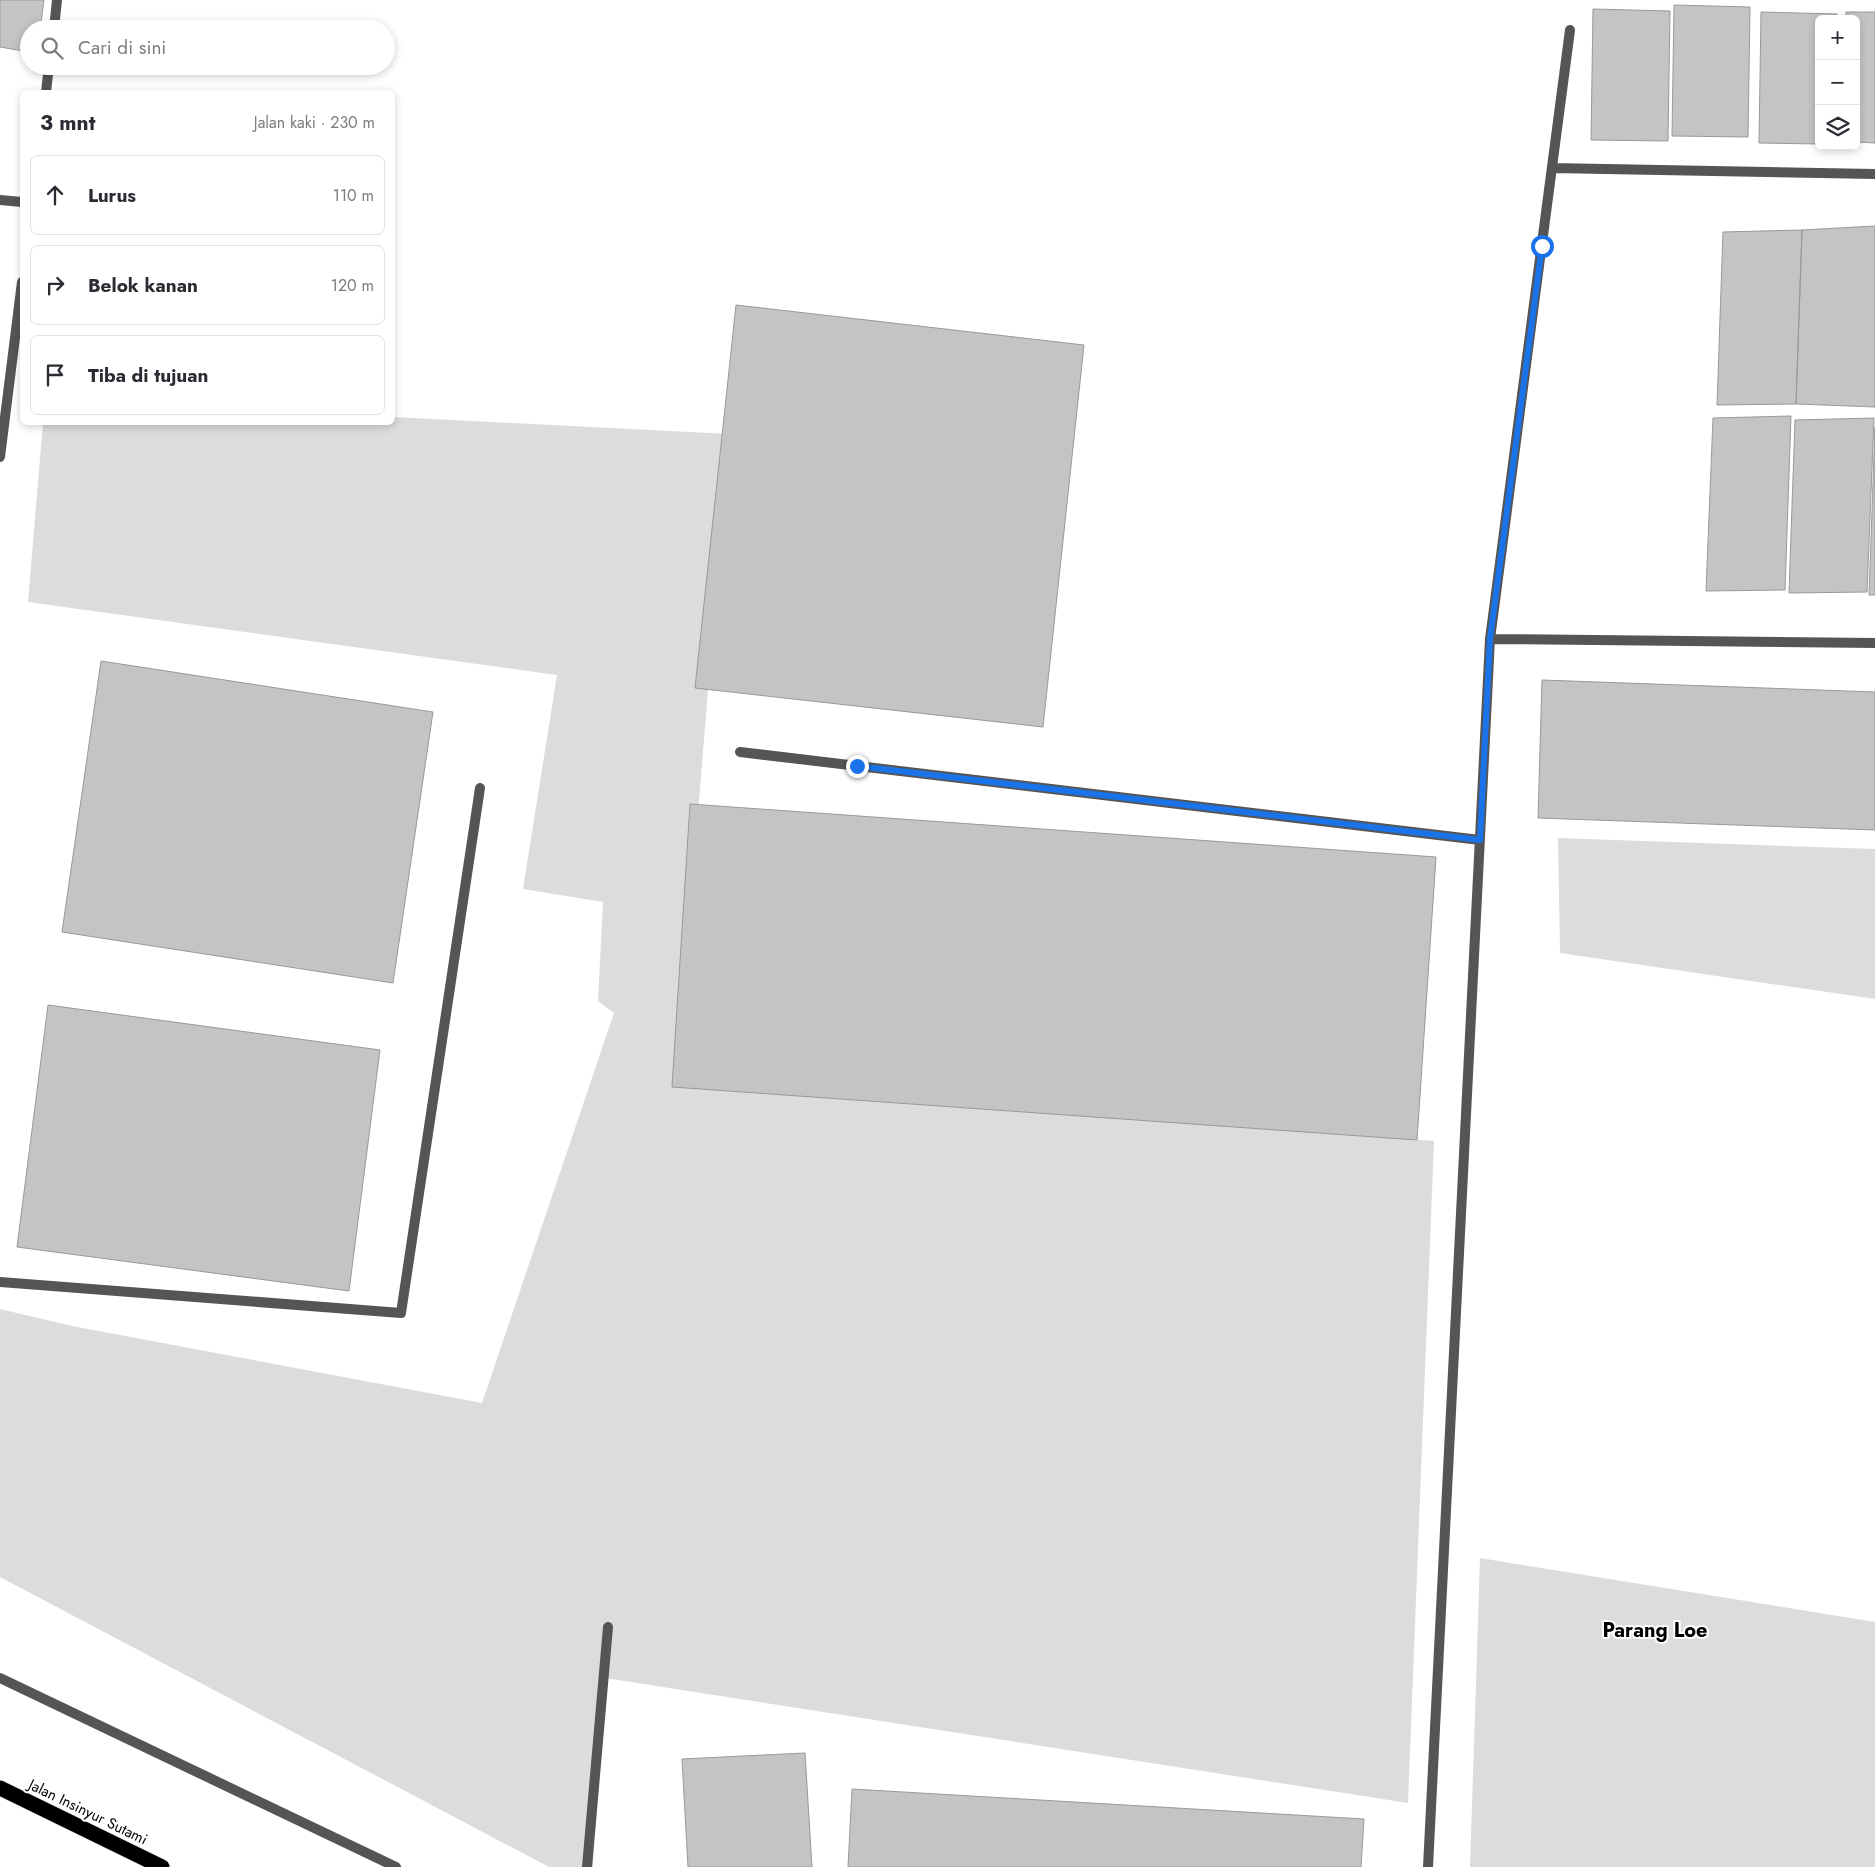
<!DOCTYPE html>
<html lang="id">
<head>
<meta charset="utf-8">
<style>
	:root { --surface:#fff; --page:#f7f7f7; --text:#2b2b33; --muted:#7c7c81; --line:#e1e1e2 }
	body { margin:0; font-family:Jost,sans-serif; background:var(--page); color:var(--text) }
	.controls { position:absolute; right:15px; top:15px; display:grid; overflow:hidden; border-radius:8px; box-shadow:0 2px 8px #0003 }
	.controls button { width:45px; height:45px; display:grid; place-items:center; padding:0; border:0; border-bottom:1px solid var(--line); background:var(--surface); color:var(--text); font:25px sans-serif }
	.stop { position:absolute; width:15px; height:15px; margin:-11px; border:4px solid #1a73e8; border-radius:50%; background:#fff }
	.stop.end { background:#1a73e8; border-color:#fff; box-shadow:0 1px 5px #0008 }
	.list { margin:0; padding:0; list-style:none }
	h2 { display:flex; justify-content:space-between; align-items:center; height:65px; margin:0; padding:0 20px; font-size:21px }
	h2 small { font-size:16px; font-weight:400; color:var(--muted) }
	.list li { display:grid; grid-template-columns:32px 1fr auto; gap:15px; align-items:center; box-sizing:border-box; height:80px; margin:0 10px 10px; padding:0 10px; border:1px solid var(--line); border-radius:8px }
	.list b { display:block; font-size:19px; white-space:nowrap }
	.list em { font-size:16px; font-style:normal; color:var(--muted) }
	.icon { flex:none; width:28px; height:28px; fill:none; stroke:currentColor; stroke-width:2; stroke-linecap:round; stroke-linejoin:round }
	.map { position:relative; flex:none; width:1875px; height:1867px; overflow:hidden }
	.search { position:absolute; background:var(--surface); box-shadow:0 2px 8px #0003; left:20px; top:20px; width:375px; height:55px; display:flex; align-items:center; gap:12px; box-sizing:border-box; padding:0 18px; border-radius:28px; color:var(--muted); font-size:19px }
	.panel { position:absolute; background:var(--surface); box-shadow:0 2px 8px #0003; left:20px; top:90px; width:375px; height:335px; border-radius:8px }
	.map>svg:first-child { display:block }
</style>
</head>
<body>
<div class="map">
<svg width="1875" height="1867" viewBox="0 0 1875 1867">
	<rect width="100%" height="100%" fill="#fff"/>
	<path fill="#dcdcdc" d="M393 417 729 434 676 1082 1434 1141 1408 1803 605 1678 593 1867H549L0 1577V1309L72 1326 482 1403 614 1013 598 1001 603 902 523 889 557 675 28 602 43 423 392 422Z
		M1558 838 1875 849V999L1560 953Z
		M1480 1558 1875 1622V1867H1470Z"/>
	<path fill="#c4c4c4" stroke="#999" d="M0 0H44L40 29H29V52L0 47Z
		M1674 5 1750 7 1748 137 1672 136Z
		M1593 9 1670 11 1668 141 1591 140Z
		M1761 12 1837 14V19H1819V144L1759 143Z
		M1846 12H1875V143L1856 142V19H1846Z
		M1875 226V407L1796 404 1802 230Z
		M1802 230 1796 404 1717 405 1723 232Z
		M736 305 1084 345 1043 727 695 688Z
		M1791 416 1785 590 1706 591 1713 418Z
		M1874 418 1867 592 1789 593 1795 420Z
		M1875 427V595H1869Z
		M101 661 433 712 393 983 62 932Z
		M1542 680 1875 692V830L1538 818Z
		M690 804 1436 857 1417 1140 672 1087Z
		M48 1005 380 1050 349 1291 17 1247Z
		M805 1753 812 1867H688L682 1759Z
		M852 1789 1364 1819 1361 1867H848Z"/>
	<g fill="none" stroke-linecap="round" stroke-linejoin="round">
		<g stroke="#dbdbdb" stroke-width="16">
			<path id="motorway" d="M0 1788 162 1867"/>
		</g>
		<path stroke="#555" stroke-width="10" d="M54 29 57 0
			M46 92 49 66
			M1552 168 1875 174
			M0 200 22 202
			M0 457 22 282
			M1490 639 1875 643
			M740 752 1480 840
			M0 1282 401 1313 480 788
			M587 1867 608 1627
			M1428 1867 1490 639 1570 30"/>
		<path stroke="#555" stroke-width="10" d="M0 1678 396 1867"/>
		<use href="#motorway" stroke="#000" stroke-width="15"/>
	</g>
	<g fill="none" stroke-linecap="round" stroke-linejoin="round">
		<path stroke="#1a73e8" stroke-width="6" d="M857 766 1480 840 1490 639 1542 246"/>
	</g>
	<g text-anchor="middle" stroke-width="4" stroke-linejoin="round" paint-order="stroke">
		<g font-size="15" fill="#000" stroke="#fff">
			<text transform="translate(88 1812) rotate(26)" y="5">Jalan Insinyur Sutami</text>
		</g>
		<g font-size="20" font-weight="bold" fill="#000" stroke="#fff">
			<text x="1655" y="1637">Parang Loe</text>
		</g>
	</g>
</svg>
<div class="controls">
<button>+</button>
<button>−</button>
<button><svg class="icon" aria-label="layers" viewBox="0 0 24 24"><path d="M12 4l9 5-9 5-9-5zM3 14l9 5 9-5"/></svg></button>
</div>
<div class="stop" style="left:1542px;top:246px"></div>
<div class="stop end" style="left:857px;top:766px"></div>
<div class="search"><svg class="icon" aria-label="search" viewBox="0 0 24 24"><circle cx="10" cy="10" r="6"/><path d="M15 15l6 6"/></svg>Cari di sini</div>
<section class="panel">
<h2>3 mnt<small>Jalan kaki · 230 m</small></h2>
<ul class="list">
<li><svg class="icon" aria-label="ahead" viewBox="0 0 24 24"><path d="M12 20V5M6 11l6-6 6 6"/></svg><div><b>Lurus</b></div><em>110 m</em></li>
<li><svg class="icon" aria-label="right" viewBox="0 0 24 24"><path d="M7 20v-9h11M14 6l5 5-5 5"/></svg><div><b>Belok kanan</b></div><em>120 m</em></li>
<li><svg class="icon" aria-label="arrive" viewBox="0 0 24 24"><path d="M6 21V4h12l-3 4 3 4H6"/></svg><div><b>Tiba di tujuan</b></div></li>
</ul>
</section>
</div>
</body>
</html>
